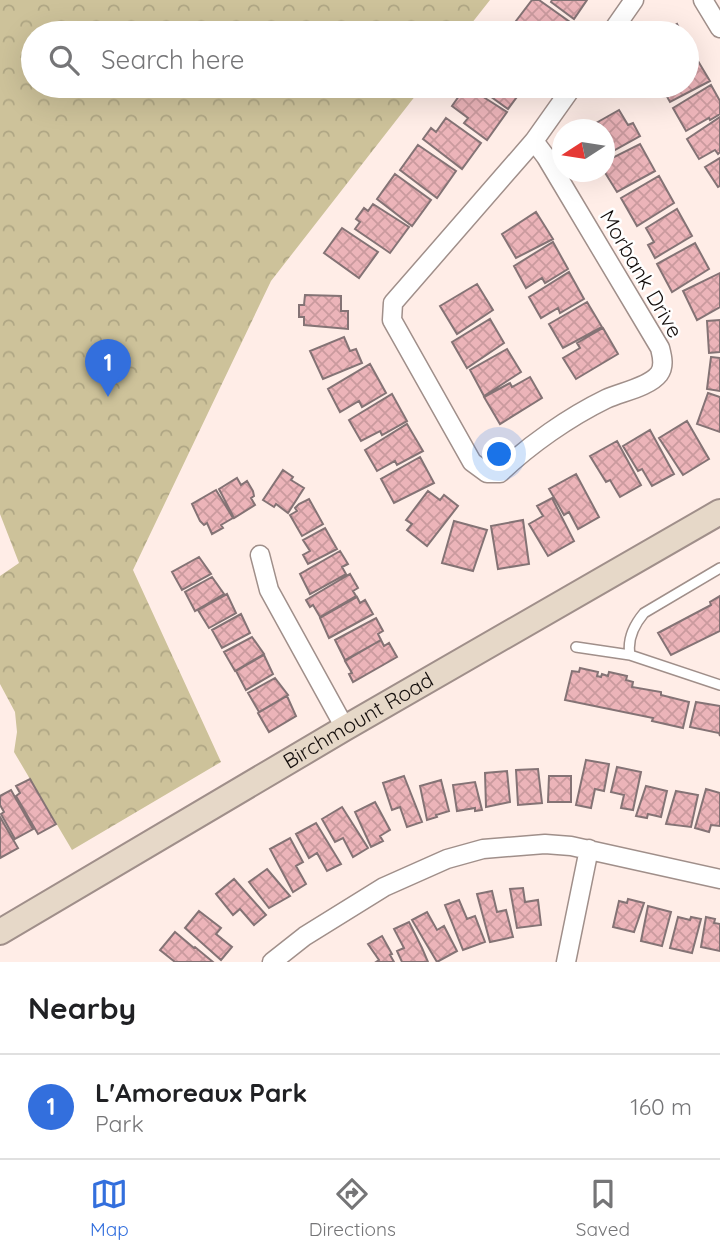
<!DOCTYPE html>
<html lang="en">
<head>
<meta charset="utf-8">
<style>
	:root { --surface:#fff; --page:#f2f2f2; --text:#202124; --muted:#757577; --line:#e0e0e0; --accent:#336fdd }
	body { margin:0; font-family:Quicksand,sans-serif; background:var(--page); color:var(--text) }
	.compass { position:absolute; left:552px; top:119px; width:63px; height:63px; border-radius:50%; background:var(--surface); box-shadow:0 7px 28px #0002; rotate:258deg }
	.you { position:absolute; left:500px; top:455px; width:24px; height:24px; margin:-18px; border:5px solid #fff; border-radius:50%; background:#1a73e8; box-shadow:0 0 0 10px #1a73e833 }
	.badge { display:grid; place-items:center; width:46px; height:46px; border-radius:50%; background:var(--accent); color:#fff; font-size:23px; font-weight:700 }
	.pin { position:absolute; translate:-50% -58px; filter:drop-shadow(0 2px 4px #0008) }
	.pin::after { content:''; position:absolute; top:37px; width:24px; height:21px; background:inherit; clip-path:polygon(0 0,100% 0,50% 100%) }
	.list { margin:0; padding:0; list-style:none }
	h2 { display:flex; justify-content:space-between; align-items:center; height:91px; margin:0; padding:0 28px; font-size:30px }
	h2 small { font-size:23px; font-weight:400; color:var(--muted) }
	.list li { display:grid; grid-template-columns:46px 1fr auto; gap:21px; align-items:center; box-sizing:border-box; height:105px; padding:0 28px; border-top:2px solid var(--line) }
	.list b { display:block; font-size:26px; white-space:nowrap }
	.list p { margin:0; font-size:23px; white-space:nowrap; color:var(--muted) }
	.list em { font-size:23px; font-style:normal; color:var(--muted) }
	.icon { flex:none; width:38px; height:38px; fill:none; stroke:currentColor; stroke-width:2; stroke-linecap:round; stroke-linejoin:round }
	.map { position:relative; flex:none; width:720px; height:962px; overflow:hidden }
	.search { position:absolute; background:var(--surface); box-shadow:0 7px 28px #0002; left:21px; right:21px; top:21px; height:77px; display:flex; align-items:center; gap:18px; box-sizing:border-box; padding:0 24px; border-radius:38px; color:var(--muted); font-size:26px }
	.sheet { height:196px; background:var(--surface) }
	nav { display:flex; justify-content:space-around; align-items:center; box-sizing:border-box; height:98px; border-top:2px solid var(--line); background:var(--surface); font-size:19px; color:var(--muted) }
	nav a { display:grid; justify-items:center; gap:4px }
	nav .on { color:var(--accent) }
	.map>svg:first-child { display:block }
</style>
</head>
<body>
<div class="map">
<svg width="720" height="962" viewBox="0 0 720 962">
	<defs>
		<pattern id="park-crowns" width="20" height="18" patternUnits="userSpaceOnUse" patternTransform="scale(1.75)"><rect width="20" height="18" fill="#cdc29a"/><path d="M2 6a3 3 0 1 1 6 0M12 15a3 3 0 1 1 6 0" fill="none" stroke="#afa684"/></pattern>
		<pattern id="building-cross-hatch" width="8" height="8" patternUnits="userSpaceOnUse" patternTransform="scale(1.75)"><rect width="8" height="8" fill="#ecb4b9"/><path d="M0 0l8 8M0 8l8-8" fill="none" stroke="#ca9a9e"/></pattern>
	</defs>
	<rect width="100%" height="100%" fill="#ffede7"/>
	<path fill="url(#park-crowns)" d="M0 0H490L464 33H33V86H423L271 281 133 570 221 762 72 850 14 752 17 732 15 712 0 684V576L19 563 0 514Z"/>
	<path fill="url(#building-cross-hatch)" stroke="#847375" stroke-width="2" d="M532 0H539L570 22 562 33H533L516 21Z
		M552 0H587L574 19 551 2Z
		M677 24 682 33H662Z
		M695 56 710 81 670 102 661 86H687V60Z
		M711 85 720 101V114L710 120 709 118 686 131 673 108Z
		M466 86 507 112 487 140 464 123 468 118 452 106Z
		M486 86H525L508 109 483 91Z
		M619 110 628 125 633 123 640 136 604 156V130H591L589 127Z
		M720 117V152L718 154 715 150 699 159 687 139Z
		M446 118 481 143 462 169 423 139 431 128 436 132Z
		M640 144 655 171 617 192 604 171V162Z
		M418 145 456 171 437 198 400 170Z
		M720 158V186L718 187 705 167Z
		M395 174 431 200 412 226 377 199Z
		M659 176 674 203 637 226 621 198Z
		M373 204 409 227 390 253 355 229 360 222 356 219 364 208 368 211Z
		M677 209 692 236 655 258 648 245 654 242 646 228Z
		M536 212 553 239 516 258 502 234Z
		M342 228 378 252 359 278 324 253Z
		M553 242 568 269 545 283 542 278 526 288 514 266Z
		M695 243 709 269 672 292 657 264Z
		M569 272 584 299 560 313 558 308 541 318 529 297Z
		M720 273V307L697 320 683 291Z
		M477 284 493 310 457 334 440 306Z
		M305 295 341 296V311H348V329L304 325V317H299V305H304Z
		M587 302 602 327 563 348 549 324Z
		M490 319 504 343 467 368 452 342Z
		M720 320V352L709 353 707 321Z
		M603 328 618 354 576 379 563 358 580 348 577 343Z
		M344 337 350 351 356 349 362 363 323 379 310 351Z
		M507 349 521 372 484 396 470 370Z
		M711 357 720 358V391L707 389Z
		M370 364 386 393 362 407 359 401 340 412 328 389Z
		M530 377 542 398 500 424 484 397 510 383 512 387Z
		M708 393 720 397V432L697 424Z
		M392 394 407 421 382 435 380 431 361 441 349 420Z
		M687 421 709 459 683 475 659 438Z
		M407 424 423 451 397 465 395 461 377 471 365 450Z
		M650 430 674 474 652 486 642 469 638 471 623 446Z
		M617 441 641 485 620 497 610 480 606 482 590 456Z
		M420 457 434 483 394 503 381 479Z
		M283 470 293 477 291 480 304 488 288 513 276 504 274 507 263 500Z
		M576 474 599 517 578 529 569 512 564 515 549 489Z
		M237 478 241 485 247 481 253 491 254 496 251 498 255 505 234 518 219 489Z
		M216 490 233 518 221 525 223 528 212 534 207 523 204 525 200 521 192 504Z
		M428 491 440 500 444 495 458 506 427 546 407 530 412 524 406 520Z
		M552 498 574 541 548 556 529 524 543 516 537 506Z
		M309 499 323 524 302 536 290 515 297 511 295 508 299 504Z
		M523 520 529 564 498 569 491 526Z
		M454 521 487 530 473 571 442 563Z
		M325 528 337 549 308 564 303 555 310 551 303 540Z
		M340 551 348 564 342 567 346 574 310 594 300 574Z
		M199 557 211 574 182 590 172 572Z
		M350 574 358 588 353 591 356 596 320 617 313 605 310 607 306 600Z
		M212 577 224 594 195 611 185 592Z
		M227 594 236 613 209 628 198 610Z
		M720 596V631L671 655 658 633 711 605 710 602Z
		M357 597 360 603 365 600 373 614 329 638 320 618Z
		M241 614 250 633 222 648 212 630Z
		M376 618 383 631 378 634 381 640 345 660 335 640Z
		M252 637 264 654 235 671 224 652Z
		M381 640 384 646 389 643 397 657 353 682 349 674 352 673 345 661Z
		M264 655 273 674 246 690 236 671Z
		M580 668 598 672 597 676 601 677 602 674 608 676 609 672 627 676 626 680 633 682 632 687 661 692V695L689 702 683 728 652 721 653 718 565 700 572 671 579 672Z
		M275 678 288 695 259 712 248 693Z
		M287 696 296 716 269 732 258 713Z
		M696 702 720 706V736L719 733 690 727Z
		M586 760 609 764 604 791 595 789 591 808 576 805Z
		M617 767 641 772 633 810 621 808 624 795 611 792Z
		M538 769 542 803 518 805 516 770Z
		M507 771 510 802 486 807 485 773Z
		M404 776 422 822 407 827 400 807 392 810 383 783Z
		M549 776H571V802H548Z
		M30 779 56 824 38 834 16 796 20 793 16 786Z
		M441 780 449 811 436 815 437 817 427 820 420 786Z
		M475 782 482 810 475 811V808L457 811 453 785Z
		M646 786 667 791 661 817 648 814 647 818 636 816Z
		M706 789 720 793V826L711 825 709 832 695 828Z
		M11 790 33 829 15 839 1 814 4 812 0 805V796Z
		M676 791 698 795 691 827 666 824Z
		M375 802 390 830 380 836 383 841 371 847 355 812Z
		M342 807 368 848 353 857 343 838 335 842 322 819Z
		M0 817 18 848 0 858Z
		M316 823 341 864 327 871 317 853 309 858 296 834Z
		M290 838 303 862 296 866 306 884 293 892 270 849Z
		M267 869 290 896 269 908 249 882Z
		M234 879 266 915 254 925 240 909 233 915 216 894Z
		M523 888 525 902 538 900 541 925 517 928 510 889Z
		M492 891 497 912 506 910 513 937 490 942 477 894Z
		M628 899 644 903 634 932 613 927 619 901 627 903Z
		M459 900 467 919 475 916 485 942 463 950 445 905Z
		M648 906 671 912 662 946 641 941Z
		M199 911 221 928 216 934 232 947 221 960 185 928Z
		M427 912 437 930 444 926 457 951 437 962 412 920Z
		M678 917 690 920 691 917 701 919 692 953 670 948Z
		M706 917 715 919 714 923 720 924V951L701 947Z
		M409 922 422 948 428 962H402L397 951 404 948 394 929Z
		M175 932 194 948 195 947 213 962H175L160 950Z
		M382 936 392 954 390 955 394 962H376L379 960 368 944Z"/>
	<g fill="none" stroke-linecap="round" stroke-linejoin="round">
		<g stroke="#a08f8a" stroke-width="12">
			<path id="lane" d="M576 647 630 655 720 685
				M630 655C627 639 634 625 644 613L720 568"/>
		</g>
		<g stroke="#a08f8a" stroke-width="21">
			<path id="street" d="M703 0 720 28
				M611 33 634 0
				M534 141 546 157 660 348C662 356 665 366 659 374 649 387 621 392 606 399 569 417 529 445 500 473H487L472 462 392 320 393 303 534 141 573 86
				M260 555 269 590 345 728
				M272 962 305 936 384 887 447 859 483 849 545 844 571 846 720 879
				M566 962 589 849"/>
		</g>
		<g stroke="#a08f8a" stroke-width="28">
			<g id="secondary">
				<path id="s1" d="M0 932 345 728 720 512"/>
			</g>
		</g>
		<use href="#lane" stroke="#fff" stroke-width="9"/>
		<use href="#street" stroke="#fff" stroke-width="18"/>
		<use href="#secondary" stroke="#e6d8c8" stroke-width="24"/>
	</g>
	<g text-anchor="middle" stroke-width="5" stroke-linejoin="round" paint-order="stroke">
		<g font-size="21" fill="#140e0c" stroke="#fff">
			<text transform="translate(641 274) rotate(60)" y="7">Morbank Drive</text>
			<text dy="7" stroke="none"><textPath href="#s1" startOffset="416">Birchmount Road</textPath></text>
		</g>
	</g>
</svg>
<svg class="compass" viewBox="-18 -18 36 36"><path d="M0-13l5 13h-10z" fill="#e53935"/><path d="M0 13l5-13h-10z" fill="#757577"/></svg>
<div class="you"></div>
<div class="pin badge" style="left:108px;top:397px">1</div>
<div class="search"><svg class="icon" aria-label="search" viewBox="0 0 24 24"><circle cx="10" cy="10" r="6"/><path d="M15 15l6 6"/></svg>Search here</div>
</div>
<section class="sheet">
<h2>Nearby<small></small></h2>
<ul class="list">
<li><span class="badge">1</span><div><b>L'Amoreaux Park</b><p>Park</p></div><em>160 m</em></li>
</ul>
</section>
<nav>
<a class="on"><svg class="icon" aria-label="map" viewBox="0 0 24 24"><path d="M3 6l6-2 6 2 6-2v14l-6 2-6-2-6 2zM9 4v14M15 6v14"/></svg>Map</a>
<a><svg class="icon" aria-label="directions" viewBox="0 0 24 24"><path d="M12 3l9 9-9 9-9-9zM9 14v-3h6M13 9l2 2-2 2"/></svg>Directions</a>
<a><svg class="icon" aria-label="saved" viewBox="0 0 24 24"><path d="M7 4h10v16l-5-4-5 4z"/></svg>Saved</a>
</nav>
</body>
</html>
